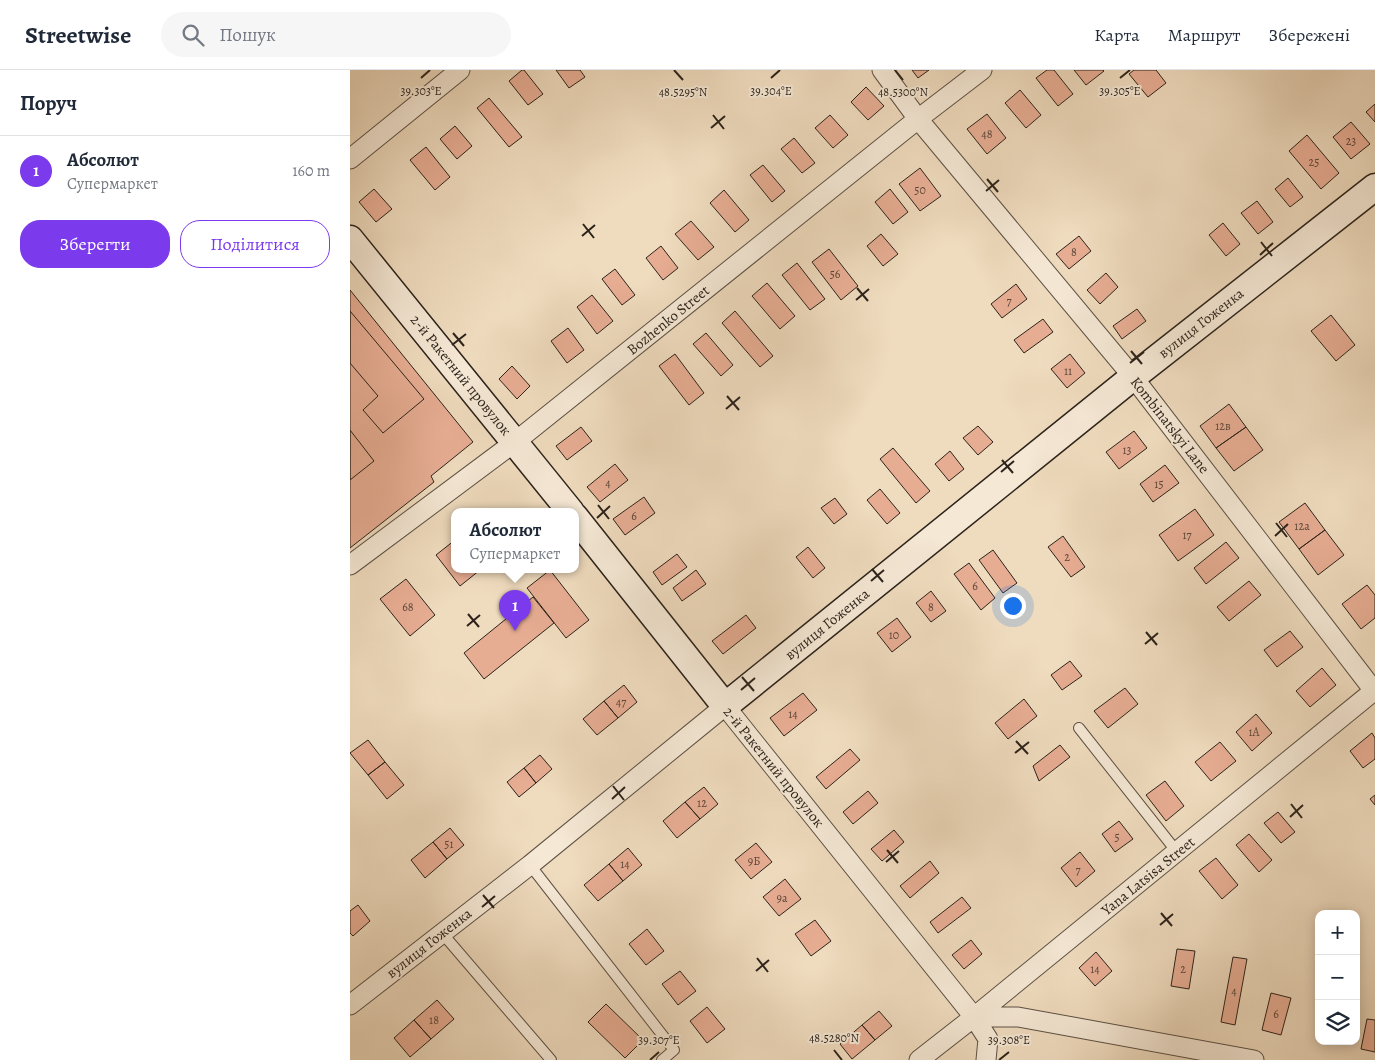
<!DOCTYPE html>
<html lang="uk">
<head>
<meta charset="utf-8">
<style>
	:root { --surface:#fff; --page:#f6f6f7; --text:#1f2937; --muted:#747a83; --line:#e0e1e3; --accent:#7c3aed }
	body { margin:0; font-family:Alegreya,serif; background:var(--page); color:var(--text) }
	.controls { position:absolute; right:15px; bottom:15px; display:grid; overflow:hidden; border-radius:10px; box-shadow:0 2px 12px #0003 }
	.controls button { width:45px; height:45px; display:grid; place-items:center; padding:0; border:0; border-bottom:1px solid var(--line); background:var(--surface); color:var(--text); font:25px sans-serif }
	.you { position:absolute; left:662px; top:535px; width:18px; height:18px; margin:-12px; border:4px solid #fff; border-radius:50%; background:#1a73e8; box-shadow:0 0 0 8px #1a73e833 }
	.badge { display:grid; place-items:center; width:32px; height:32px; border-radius:50%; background:var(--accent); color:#fff; font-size:16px; font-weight:700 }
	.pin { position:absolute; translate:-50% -41px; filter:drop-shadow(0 1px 2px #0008) }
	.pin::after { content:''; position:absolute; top:26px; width:18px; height:15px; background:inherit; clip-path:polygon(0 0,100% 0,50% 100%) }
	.popup { position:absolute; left:101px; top:438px; width:128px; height:65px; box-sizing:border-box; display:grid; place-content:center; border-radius:10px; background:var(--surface); filter:drop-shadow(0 1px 4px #0005); font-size:16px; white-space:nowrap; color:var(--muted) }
	.popup b { font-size:19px; color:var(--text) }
	.popup::after { content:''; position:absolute; left:50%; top:100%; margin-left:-10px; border:10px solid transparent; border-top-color:var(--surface) }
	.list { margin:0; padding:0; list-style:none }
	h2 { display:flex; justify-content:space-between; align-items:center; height:65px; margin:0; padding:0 20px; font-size:21px }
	h2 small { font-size:16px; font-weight:400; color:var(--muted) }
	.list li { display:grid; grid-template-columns:32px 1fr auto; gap:15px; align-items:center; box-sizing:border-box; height:70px; padding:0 20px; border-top:1px solid var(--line) }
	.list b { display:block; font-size:19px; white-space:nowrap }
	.list p { margin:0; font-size:16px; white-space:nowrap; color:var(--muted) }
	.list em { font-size:16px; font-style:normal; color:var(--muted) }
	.actions { display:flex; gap:10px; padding:15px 20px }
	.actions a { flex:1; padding:11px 0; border:1px solid var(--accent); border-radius:20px; text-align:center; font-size:18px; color:var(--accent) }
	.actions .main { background:var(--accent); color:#fff }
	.icon { flex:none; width:28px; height:28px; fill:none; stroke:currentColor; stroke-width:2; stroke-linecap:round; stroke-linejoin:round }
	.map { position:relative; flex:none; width:1025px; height:990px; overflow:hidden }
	header { display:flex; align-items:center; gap:30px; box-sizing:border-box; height:70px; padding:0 25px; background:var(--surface); border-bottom:1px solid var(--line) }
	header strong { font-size:24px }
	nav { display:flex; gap:28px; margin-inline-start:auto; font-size:18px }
	.search { width:350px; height:45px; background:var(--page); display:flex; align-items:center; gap:12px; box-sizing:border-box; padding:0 18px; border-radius:28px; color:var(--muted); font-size:19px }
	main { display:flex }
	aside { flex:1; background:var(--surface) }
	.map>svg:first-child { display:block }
</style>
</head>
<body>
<header>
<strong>Streetwise</strong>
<div class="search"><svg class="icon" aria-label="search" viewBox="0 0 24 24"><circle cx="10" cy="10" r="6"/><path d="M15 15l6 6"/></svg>Пошук</div>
<nav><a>Карта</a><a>Маршрут</a><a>Збережені</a></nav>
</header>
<main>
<aside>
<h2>Поруч<small></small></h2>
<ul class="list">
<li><span class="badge">1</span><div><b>Абсолют</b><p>Супермаркет</p></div><em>160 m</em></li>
</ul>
<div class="actions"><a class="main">Зберегти</a><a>Поділитися</a></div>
</aside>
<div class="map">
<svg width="1025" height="990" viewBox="0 0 1025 990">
	<rect width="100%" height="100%" fill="#efdbbe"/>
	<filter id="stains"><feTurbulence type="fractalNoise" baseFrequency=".004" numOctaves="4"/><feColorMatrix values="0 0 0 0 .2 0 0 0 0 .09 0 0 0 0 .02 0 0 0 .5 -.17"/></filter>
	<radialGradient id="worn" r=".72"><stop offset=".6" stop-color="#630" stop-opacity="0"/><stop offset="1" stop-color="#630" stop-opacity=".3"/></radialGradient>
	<path fill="#e7ad93" stroke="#2c231b" d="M172 0H174L193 24 178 35 159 11Z
		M206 0H230L235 7 219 18Z
		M562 0H579L568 8Z
		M697 0H704L723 24 708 36 686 8Z
		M724 0H753L754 1 736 15Z
		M784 0H806L816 13 798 27 779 4Z
		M516 17 534 36 518 50 501 32Z
		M670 20 691 45 676 58 655 33Z
		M139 28 172 67 159 77 127 38Z
		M1025 34V52L1016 42Z
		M637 44 656 68 637 84 617 59Z
		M480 45 498 65 483 78 465 58Z
		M1001 52 1020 74 1001 89 983 67Z
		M105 56 122 76 107 89 90 69Z
		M957 65 989 103 971 119 939 81Z
		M444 68 465 93 452 103 431 79Z
		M76 77 100 107 85 120 60 90Z
		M413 95 435 121 422 132 400 105Z
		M570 98 591 126 570 141 549 114Z
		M938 108 953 127 940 137 925 119Z
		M24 119 42 139 26 152 9 132Z
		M540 119 558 142 543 154 525 132Z
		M374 120 399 150 385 162 360 133Z
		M907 131 923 152 908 164 891 143Z
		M341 151 364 177 348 190 325 164Z
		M873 153 890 174 876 186 859 165Z
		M531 164 548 184 533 196 517 176Z
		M729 166 741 181 719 199 706 184Z
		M311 176 328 198 313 210 296 188Z
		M479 179 508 216 491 230 462 192Z
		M447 193 475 229 460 240 432 205Z
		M265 199 285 225 272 235 252 209Z
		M756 203 768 217 750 234 737 220Z
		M417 213 445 246 430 259 402 226Z
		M666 214 677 229 652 248 641 234Z
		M0 220 123 372 81 406 84 412 0 478Z
		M242 225 263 251 247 264 227 237Z
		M787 239 796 251 772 269 763 256Z
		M0 241 74 329 33 363 13 340 28 326 0 293Z
		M385 241 423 286 410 297 372 253Z
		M981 245 1005 275 986 291 961 261Z
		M693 249 703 262 674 283 664 270Z
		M218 258 234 280 217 293 201 271Z
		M356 263 383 295 371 306 343 274Z
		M325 284 354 323 339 335 309 296Z
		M720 284 735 303 717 318 701 299Z
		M162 296 180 316 167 329 149 309Z
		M879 334 896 357 866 378 850 356Z
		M628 356 643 372 628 385 613 368Z
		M231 357 242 371 217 390 206 376Z
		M896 357 913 380 884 401 866 378Z
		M0 360 24 391 0 410Z
		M784 361 797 378 769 399 756 382Z
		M543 378 580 421 566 433 530 389Z
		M600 381 614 399 599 411 585 394Z
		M265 394 278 410 250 432 237 417Z
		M815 395 829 413 803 432 790 414Z
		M530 419 550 443 537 454 517 430Z
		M294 427 305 443 275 465 263 449Z
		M485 428 497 444 484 454 471 438Z
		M955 433 975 460 949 479 929 452Z
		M845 439 864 465 828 491 809 465Z
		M975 460 994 485 968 505 949 479Z
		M713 466 735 497 721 507 698 477Z
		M105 470V500H130L110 516 86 485Z
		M876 472 889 488 856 514 844 498Z
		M458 477 475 498 463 508 446 487Z
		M643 480 667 513 653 523 629 490Z
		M327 484 337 497 312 515 303 502Z
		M619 493 645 528 631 540 604 504Z
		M200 500 239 550 216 568 177 518Z
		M346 500 356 514 332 531 323 518Z
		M56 509 85 545 60 566 30 529Z
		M899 511 911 525 879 551 867 537Z
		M1017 515 1025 525V548L1011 559 992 534Z
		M581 521 596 541 581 552 566 533Z
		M183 527 204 553 134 609 114 583Z
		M396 545 406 558 373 584 362 571Z
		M547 548 561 567 542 582 527 563Z
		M940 561 953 577 927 597 914 580Z
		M720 591 732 606 712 620 701 605Z
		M972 598 986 615 960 637 946 621Z
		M274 615 287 632 268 648 254 631Z
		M775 618 788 634 758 658 744 641Z
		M453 623 467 640 434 666 420 648Z
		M674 629 687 646 658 669 645 653Z
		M254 631 268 648 247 665 233 649Z
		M906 644 922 663 902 681 886 662Z
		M1022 663 1025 668V689L1013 698 1000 681Z
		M18 670 35 692 18 705 0 683Z
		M870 672 886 691 861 711 845 692Z
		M710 675 720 687 689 711 683 696Z
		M500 679 510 690 476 719 466 707Z
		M190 685 202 699 186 713 174 698Z
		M35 692 54 715 37 729 18 705Z
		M174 698 186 713 169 727 157 712Z
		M815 711 834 736 816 751 796 725Z
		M354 717 368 734 350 749 335 732Z
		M518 721 528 733 503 754 493 742Z
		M1025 725V735L1020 729Z
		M335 732 350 749 327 768 313 751Z
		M928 742 945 762 931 773 914 753Z
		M769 751 783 769 765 782 752 764Z
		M100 758 114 775 97 789 83 772Z
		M544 760 554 772 532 791 521 779Z
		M899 764 922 790 909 802 886 775Z
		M83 772 97 789 75 808 61 790Z
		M406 773 422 792 401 809 385 790Z
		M278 778 292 795 273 811 259 794Z
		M730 782 745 801 726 817 711 798Z
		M866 788 888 815 872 829 849 801Z
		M580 791 589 803 560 828 550 816Z
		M259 794 273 811 248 831 234 815Z
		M435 809 451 829 429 846 413 827Z
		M612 827 621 838 588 863 580 852Z
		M8 835 20 851 3 866 0 863V841Z
		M465 850 481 871 461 886 445 864Z
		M297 859 314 881 296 895 279 874Z
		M621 870 632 884 614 899 602 885Z
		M827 879 845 881 839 919 821 916Z
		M746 882 762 901 745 916 729 898Z
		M883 887 897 889 885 955 871 952Z
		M330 901 346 921 328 935 312 914Z
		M921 923 941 928 931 965 912 960Z
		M87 930 104 949 81 969 64 950Z
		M256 934 293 970 275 988 238 952Z
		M357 937 375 959 357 973 340 951Z
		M529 941 542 956 525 970 512 955Z
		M1017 949 1025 950V982L1011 979Z
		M64 950 81 969 60 987 44 968Z
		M512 955 525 970 502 989 490 974Z"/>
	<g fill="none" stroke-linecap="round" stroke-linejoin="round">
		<g stroke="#5d5144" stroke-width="12">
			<path id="lane" d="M729 658 827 782
				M180 795 324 980 312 990
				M92 863 201 990"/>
		</g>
		<g stroke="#5d5144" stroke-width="21">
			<path id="street" d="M532 0 568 49 783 307 1025 622
				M0 89 110 0
				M0 495 165 372 568 49 632 0
				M0 935 180 795 375 636 624 947 638 969 636 990
				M624 947H668L904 990
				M569 990 624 947 1025 620"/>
		</g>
		<g stroke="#2c231b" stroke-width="29">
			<path id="secondary" d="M0 169 221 442
				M225 447 375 636 783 307 1025 117"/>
		</g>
		<use href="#lane" stroke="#f5e8d5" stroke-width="10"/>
		<use href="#street" stroke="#f5e8d5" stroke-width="19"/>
		<use href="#secondary" stroke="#f5e8d5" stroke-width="26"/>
	</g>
	<path fill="none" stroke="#2c231b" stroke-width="2" d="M324 0 333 10M545 0 553 10M71 8 80 0M421 8 430 0M770 8 780 0M363 45 374 59M361 58 375 46M637 109 648 122M636 121 649 110M233 154 244 168M232 166 245 155M911 172 922 186M910 185 923 173M507 218 518 231M506 230 519 219M103 263 114 276M102 275 116 264M781 281 792 294M780 293 794 282M377 326 389 340M376 339 390 327M652 390 663 403M651 402 664 391M248 435 259 449M247 448 260 436M926 453 937 467M925 466 938 454M522 499 533 512M521 511 534 500M118 544 129 557M117 556 130 545M796 562 807 575M795 574 808 563M392 607 404 621M391 620 405 608M666 671 678 684M665 683 679 672M263 716 274 730M262 729 275 717M941 734 952 748M940 747 953 735M537 780 548 793M536 792 549 781M133 825 144 838M132 837 145 826M811 843 822 856M810 855 823 844M407 888 418 902M406 901 419 890M484 980 492 990M300 990 309 982M649 990 659 982"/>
	<g text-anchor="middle" stroke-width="4" stroke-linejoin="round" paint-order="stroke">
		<g font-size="12" fill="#5b4639">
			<text x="637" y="68">48</text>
			<text x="1001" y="75">23</text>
			<text x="964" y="96">25</text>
			<text x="570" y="124">50</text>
			<text x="724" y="186">8</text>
			<text x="485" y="208">56</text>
			<text x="659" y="235">7</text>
			<text x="718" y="305">11</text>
			<text x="873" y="360">12в</text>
			<text x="777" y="384">13</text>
			<text x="258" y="417">4</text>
			<text x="809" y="418">15</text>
			<text x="284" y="450">6</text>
			<text x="952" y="460">12а</text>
			<text x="837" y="469">17</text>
			<text x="717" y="491">2</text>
			<text x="625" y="520">6</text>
			<text x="58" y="541">68</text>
			<text x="581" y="541">8</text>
			<text x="544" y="569">10</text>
			<text x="271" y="636">47</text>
			<text x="443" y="648">14</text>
			<text x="904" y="666">1А</text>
			<text x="352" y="737">12</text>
			<text x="767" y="771">5</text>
			<text x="99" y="778">51</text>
			<text x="404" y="795">9Б</text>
			<text x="275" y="798">14</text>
			<text x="728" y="804">7</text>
			<text x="432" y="832">9а</text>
			<text x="745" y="903">14</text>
			<text x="833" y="903">2</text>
			<text x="884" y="925">4</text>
			<text x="926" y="948">6</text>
			<text x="84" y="954">18</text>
		</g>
		<g font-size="15" fill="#2c231b" stroke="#f5e8d5">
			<text transform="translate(318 250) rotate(-39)" y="5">Bozhenko Street</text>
			<text transform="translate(851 253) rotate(-38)" y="5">вулиця Гоженка</text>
			<text transform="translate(111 305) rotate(51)" y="5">2-й Ракетний провулок</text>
			<text transform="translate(820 355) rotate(52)" y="5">Kombinatskyi Lane</text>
			<text transform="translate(477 554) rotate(-39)" y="5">вулиця Гоженка</text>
			<text transform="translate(424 697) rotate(51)" y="5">2-й Ракетний провулок</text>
			<text transform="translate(798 806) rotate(-39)" y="5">Yana Latsisa Street</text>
			<text transform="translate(79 873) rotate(-38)" y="5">вулиця Гоженка</text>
		</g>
	</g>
	<g font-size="12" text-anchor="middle" fill="#2c231b" stroke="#f5e8d5" stroke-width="4" stroke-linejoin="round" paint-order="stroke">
		<text x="71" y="25">39.303°E</text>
		<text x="421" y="25">39.304°E</text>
		<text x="770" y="25">39.305°E</text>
		<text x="333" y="26">48.5295°N</text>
		<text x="553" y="26">48.5300°N</text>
		<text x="484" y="972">48.5280°N</text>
		<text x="309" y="974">39.307°E</text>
		<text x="659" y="974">39.308°E</text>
	</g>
	<rect width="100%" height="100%" filter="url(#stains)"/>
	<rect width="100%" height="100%" fill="url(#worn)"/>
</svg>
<div class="controls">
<button>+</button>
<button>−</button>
<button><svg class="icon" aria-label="layers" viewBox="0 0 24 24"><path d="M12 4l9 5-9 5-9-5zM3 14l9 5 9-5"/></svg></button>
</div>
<div class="you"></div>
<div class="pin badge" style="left:165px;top:561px">1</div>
<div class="popup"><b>Абсолют</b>Супермаркет</div>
</div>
</main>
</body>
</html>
